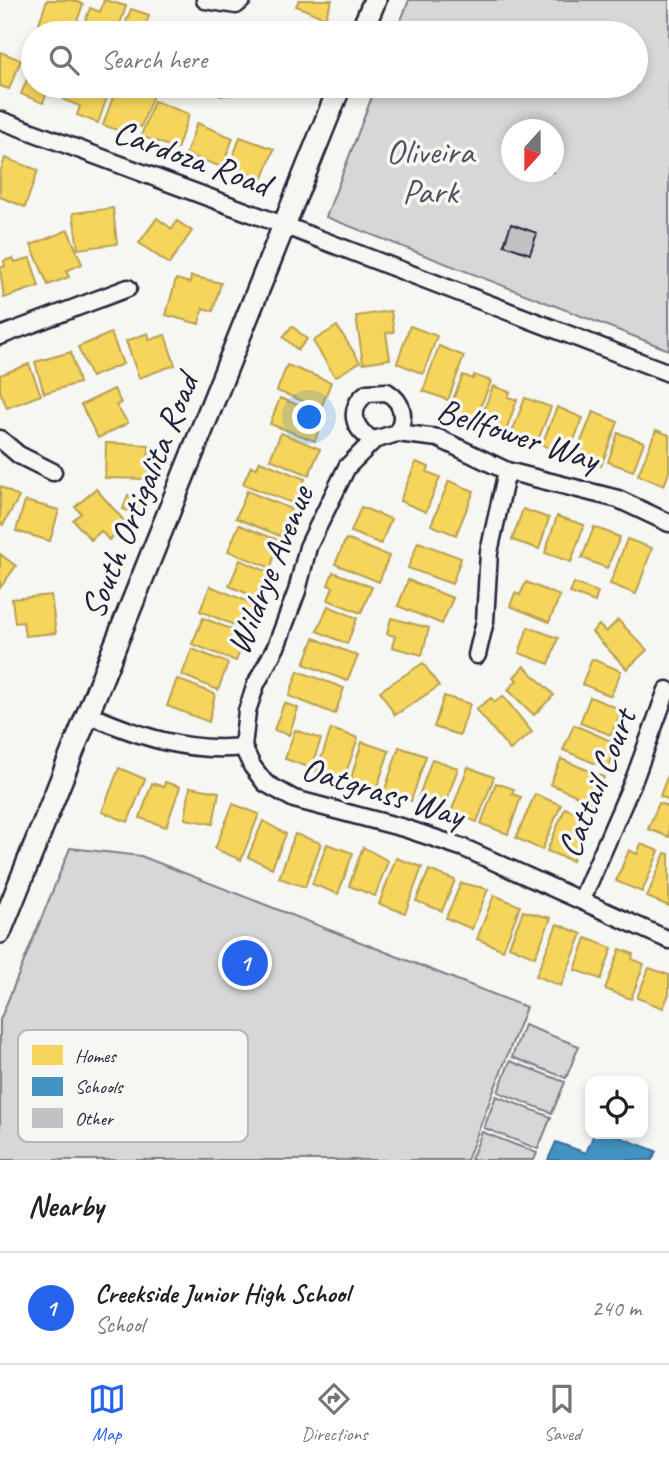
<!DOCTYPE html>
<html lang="en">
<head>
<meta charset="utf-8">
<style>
	:root { --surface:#fff; --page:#f6f6f6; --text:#202124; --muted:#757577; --line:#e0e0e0; --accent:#2563eb }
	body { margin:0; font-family:Caveat,sans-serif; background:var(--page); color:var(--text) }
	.controls { position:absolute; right:21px; bottom:21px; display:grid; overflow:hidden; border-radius:14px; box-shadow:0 4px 10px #0003 }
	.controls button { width:63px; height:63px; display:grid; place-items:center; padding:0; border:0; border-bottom:2px solid var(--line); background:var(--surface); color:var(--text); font:35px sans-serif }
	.compass { position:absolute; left:501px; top:119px; width:63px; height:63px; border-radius:50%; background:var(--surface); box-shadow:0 4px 10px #0003; rotate:201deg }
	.you { position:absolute; left:310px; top:418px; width:24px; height:24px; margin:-18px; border:5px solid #fff; border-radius:50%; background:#1a73e8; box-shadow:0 0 0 10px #1a73e833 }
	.badge { display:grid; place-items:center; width:46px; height:46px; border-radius:50%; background:var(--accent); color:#fff; font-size:23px; font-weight:700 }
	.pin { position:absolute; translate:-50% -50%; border:4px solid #fff; box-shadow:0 2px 7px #0006 }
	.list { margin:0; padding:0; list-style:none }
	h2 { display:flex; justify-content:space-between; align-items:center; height:91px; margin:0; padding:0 28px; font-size:30px }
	h2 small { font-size:23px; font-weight:400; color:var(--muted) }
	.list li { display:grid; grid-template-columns:46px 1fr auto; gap:21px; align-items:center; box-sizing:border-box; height:112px; padding:0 28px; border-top:2px solid var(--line) }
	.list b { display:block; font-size:26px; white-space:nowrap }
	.list p { margin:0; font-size:23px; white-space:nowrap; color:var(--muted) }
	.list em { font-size:23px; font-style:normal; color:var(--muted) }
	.icon { flex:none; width:38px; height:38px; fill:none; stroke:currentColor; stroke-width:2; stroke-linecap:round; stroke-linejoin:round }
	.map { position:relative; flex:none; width:669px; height:1160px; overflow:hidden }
	.search { position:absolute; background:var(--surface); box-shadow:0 4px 10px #0003; left:21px; right:21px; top:21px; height:77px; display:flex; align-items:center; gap:18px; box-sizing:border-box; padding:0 24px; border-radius:38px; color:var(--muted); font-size:26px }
	.sheet { height:203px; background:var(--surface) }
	nav { display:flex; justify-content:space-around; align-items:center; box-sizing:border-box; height:98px; border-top:2px solid var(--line); background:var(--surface); font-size:19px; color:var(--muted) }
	nav a { display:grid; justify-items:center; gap:4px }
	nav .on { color:var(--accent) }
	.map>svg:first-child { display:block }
</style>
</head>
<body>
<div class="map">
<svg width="669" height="1160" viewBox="0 0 669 1160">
	<rect width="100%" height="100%" fill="#f6f6f2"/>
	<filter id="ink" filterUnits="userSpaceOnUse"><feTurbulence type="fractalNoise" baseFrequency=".0143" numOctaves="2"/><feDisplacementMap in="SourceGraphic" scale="14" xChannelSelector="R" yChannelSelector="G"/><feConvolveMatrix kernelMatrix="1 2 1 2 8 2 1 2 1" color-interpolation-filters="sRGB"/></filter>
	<g filter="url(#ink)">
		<path fill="#d7d7d7" stroke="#7c7c89" stroke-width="2" fill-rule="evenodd" d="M409 0H669V350L326 217 376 86H636V33H396ZM512 130H554V172H512Z
			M70 848 141 856 526 1007 467 1160H0V1020Z
			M524 1025 579 1046 566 1078 512 1057Z
			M510 1061 565 1082 552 1113 498 1092Z
			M496 1096 551 1117 538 1149 484 1128Z
			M482 1132 537 1153 534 1160H471Z"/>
		<path fill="#f6d55c" stroke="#b69f52" stroke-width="2" d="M47 0H72L83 4 73 33 39 23Z
			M104 0 126 6 117 33H81L90 8 100 12Z
			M299 0H332L325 18 296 6Z
			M131 9 149 15 146 24 161 29 160 33H122Z
			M0 52 21 60 9 89 0 86Z
			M33 65V86H64L60 97 47 92 43 103 21 94Z
			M69 86H111L98 123 77 115 80 106 64 100Z
			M117 86 153 95 141 127 128 123 125 133 103 125Z
			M219 86H251L252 92 220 96Z
			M154 101 189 114 177 149 141 136Z
			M197 123 233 138 222 167 186 154Z
			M240 137 274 149 263 178 230 166Z
			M5 158 38 170 25 207 0 197V173Z
			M113 208 117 244 78 249 73 213Z
			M157 218 172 229 177 221 192 231 169 264 139 243Z
			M68 230 82 264 66 271 69 277 48 285 31 245Z
			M13 258 15 262 30 258 39 286 4 298 0 268 5 266 4 261Z
			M191 276 221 283 213 311 203 308 199 324 166 315 176 279 190 283Z
			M391 311 394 332 386 333 390 359 363 363 356 316Z
			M292 326 307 339 298 350 283 337Z
			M337 326 360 362 335 377 313 341Z
			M410 326 437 336 423 374 397 363Z
			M111 333 123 364 91 377 78 347Z
			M148 333 150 340 165 335 175 365 139 378 126 341Z
			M439 346 464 356 448 400 423 391Z
			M71 352 79 383 44 393 35 362Z
			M29 364 41 395 7 408 0 391V375Z
			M287 365 331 382 321 408 277 391Z
			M463 375 473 379 474 375 491 381 475 420 463 416 461 420 447 414Z
			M493 386 510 392 508 397 517 400 503 439 478 425Z
			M114 389 121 403 116 405 128 423 98 438 81 405Z
			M280 398 324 415 315 441 270 424Z
			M525 398 551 407 536 445 511 435Z
			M557 407 583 418 566 459 542 444Z
			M593 412 618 422 601 466 575 456Z
			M656 430 669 435V472L664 486 638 475Z
			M281 433 320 449 309 475 270 459Z
			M618 433 644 442 633 471 608 462Z
			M106 443 149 445 148 479 105 478Z
			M260 461 305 479 295 504 243 484 251 466 257 468Z
			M416 462 429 467 427 472 440 477 426 512 400 501Z
			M449 481 474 491 456 535 431 525Z
			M0 486 19 497 3 525 0 523Z
			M96 489 127 524 109 540 101 531 91 540 73 520 81 513 75 507Z
			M247 491 291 509 280 536 236 518Z
			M128 495 144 501 138 515 123 509Z
			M25 501 59 510 50 541 16 531Z
			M361 507 391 519 381 544 351 532Z
			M523 509 549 518 539 549 512 540Z
			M557 516 584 525 571 562 545 553Z
			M239 525 278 540 271 568 228 551Z
			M594 527 620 537 607 568 582 558Z
			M346 539 389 556 379 582 335 564Z
			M627 539 652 548 636 594 610 584Z
			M418 542 461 558 452 584 408 568Z
			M0 554 16 566 0 588Z
			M240 560 271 573 260 599 229 586Z
			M333 572 372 587 361 613 328 600 333 587 328 585Z
			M408 580 453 598 442 624 398 606Z
			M526 582 560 596 549 622 510 606 515 593 520 595Z
			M574 583 598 592 595 602 570 593Z
			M210 586 261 607 251 632 200 611Z
			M51 595 56 633 25 636 23 622 15 623 12 599Z
			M328 606 357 618 347 644 317 631Z
			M203 618 246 635 236 661 192 644Z
			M391 618 429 628 422 655 392 647 395 636 387 634Z
			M618 620 647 650 627 669 592 632 599 625 606 632Z
			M528 627 558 638 549 664 519 653Z
			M314 638 358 656 347 681 304 664Z
			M192 649 228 663 218 690 182 675Z
			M592 659 621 671 611 696 582 684Z
			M423 663 439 686 395 715 380 691Z
			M524 666 554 695 534 715 508 690 517 680 514 677Z
			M298 671 344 688 335 714 289 696Z
			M177 679 215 694 209 722 167 706Z
			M444 696 470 704 460 735 434 727Z
			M503 696 532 732 510 750 476 709 491 698 495 702Z
			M590 697 622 710 611 735 580 723Z
			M284 703 298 708 289 735 274 730Z
			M574 725 618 744 608 769 563 750Z
			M331 729 358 738 343 782 316 774Z
			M295 730 321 739 311 768 285 759Z
			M362 742 389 751 376 791 351 778Z
			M399 747 426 756 411 801 384 792Z
			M432 759 458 768 444 808 418 799Z
			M561 759 604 777 593 803 550 784Z
			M468 767 494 777 477 822 451 812Z
			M119 768 145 779 128 822 102 812Z
			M669 772V800L660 796Z
			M165 782 180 787 166 827 140 818 152 783 164 787Z
			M496 783 514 789 512 794 521 797 508 834 481 824Z
			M190 787 219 792 213 824 185 819Z
			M535 794 561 805 542 850 516 838Z
			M659 803 669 807V837L648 829Z
			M233 804 259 814 241 860 215 849Z
			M565 808 590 818 572 861 547 851Z
			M263 821 286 834 272 868 248 857Z
			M295 834 321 843 305 887 279 878Z
			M327 844 353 853 338 894 312 884Z
			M641 844 659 851 642 892 616 881 629 850 637 854Z
			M363 847 388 861 375 896 349 886Z
			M665 853 669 854V906L647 897Z
			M396 858 422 867 405 913 379 904Z
			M429 870 455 880 442 911 416 901Z
			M461 883 488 889 472 929 446 918Z
			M494 895 520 906 503 950 477 939Z
			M523 911 551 918 535 957 509 946Z
			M557 924 582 934 561 986 536 976Z
			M586 938 612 948 601 979 575 970Z
			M620 949 633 954 632 959 644 964 631 999 605 989Z
			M649 968 669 975V994L663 1008 637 998Z"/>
		<path fill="#4393c3" stroke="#39719a" stroke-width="2" d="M594 1134H612L656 1151 652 1160H548L556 1142 586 1153Z"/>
		<path fill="#c2c2c4" stroke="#22223b" stroke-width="2" d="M511 224 537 233 530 254 504 245Z"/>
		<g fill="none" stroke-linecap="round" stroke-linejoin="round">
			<g stroke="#22223b" stroke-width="21">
				<path id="street" d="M205 0 236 5 242 0
					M0 120 283 225 669 373
					M0 336 128 288
					M0 439 19 455 53 472
					M374 440C353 431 347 408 367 393L387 392C403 402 406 417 397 433
					M477 655 485 621 489 552 507 471
					M87 714C139 736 186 753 243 747
					M243 747 247 711 256 684 276 647 297 591 308 547 347 467 374 440 397 433 438 438 507 471 618 499 669 523
					M243 747 252 766 265 783 294 799 404 828 464 848 669 940
					M582 899 635 777 667 690"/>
			</g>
			<g stroke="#22223b" stroke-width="26">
				<path id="secondary" d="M361 33 375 0
					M0 932 340 86"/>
			</g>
			<use href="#street" stroke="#f6f6f2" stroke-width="16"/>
			<use href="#secondary" stroke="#f6f6f2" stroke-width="21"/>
		</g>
	</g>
	<g text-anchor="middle" stroke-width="7" stroke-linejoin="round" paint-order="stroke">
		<g font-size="35" fill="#4f4f62" stroke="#f6f6f2">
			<text x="430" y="163">Oliveira<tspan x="430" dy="40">Park</tspan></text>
		</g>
		<g font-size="35" fill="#22223b" stroke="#f6f6f2">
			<text transform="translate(192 157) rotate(20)" y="12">Cardoza Road</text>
			<text transform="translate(518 434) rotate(18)" y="12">Bellfower Way</text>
			<text transform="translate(139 496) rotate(-68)" y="12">South Ortigalita Road</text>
			<text transform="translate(269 570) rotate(-68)" y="12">Wildrye Avenue</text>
			<text transform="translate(596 783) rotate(-68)" y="12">Cattail Court</text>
			<text transform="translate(383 791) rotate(17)" y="12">Oatgrass Way</text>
		</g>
	</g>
	<rect x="18" y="1030" width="230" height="112" rx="10" fill="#f6f6f2" stroke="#b6b6bb" stroke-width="2"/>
	<rect x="32" y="1045" width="31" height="20" fill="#f6d55c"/>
	<rect x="32" y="1077" width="31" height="19" fill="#4393c3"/>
	<rect x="32" y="1108" width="31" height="20" fill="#c2c2c4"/>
	<g font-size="19" fill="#22223b">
		<text x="75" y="1062">Homes</text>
		<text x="75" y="1093">Schools</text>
		<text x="75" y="1125">Other</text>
	</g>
</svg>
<div class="controls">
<button><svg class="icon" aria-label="locate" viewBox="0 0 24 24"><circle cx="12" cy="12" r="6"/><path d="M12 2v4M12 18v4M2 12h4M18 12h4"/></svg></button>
</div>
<svg class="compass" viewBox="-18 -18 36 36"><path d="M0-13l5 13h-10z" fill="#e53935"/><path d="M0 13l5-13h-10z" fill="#757577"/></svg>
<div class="you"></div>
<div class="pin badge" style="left:245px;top:963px">1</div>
<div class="search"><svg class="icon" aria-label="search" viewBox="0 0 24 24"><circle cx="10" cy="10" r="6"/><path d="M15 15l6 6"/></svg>Search here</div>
</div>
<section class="sheet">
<h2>Nearby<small></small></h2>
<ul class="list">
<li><span class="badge">1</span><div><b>Creekside Junior High School</b><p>School</p></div><em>240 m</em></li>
</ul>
</section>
<nav>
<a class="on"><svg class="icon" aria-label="map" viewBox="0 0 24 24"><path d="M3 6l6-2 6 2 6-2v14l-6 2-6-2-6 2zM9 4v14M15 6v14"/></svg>Map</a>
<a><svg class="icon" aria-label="directions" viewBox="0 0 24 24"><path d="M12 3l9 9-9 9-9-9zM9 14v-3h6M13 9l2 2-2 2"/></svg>Directions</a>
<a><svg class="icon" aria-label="saved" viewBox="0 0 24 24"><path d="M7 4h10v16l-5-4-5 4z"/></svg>Saved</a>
</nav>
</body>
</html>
